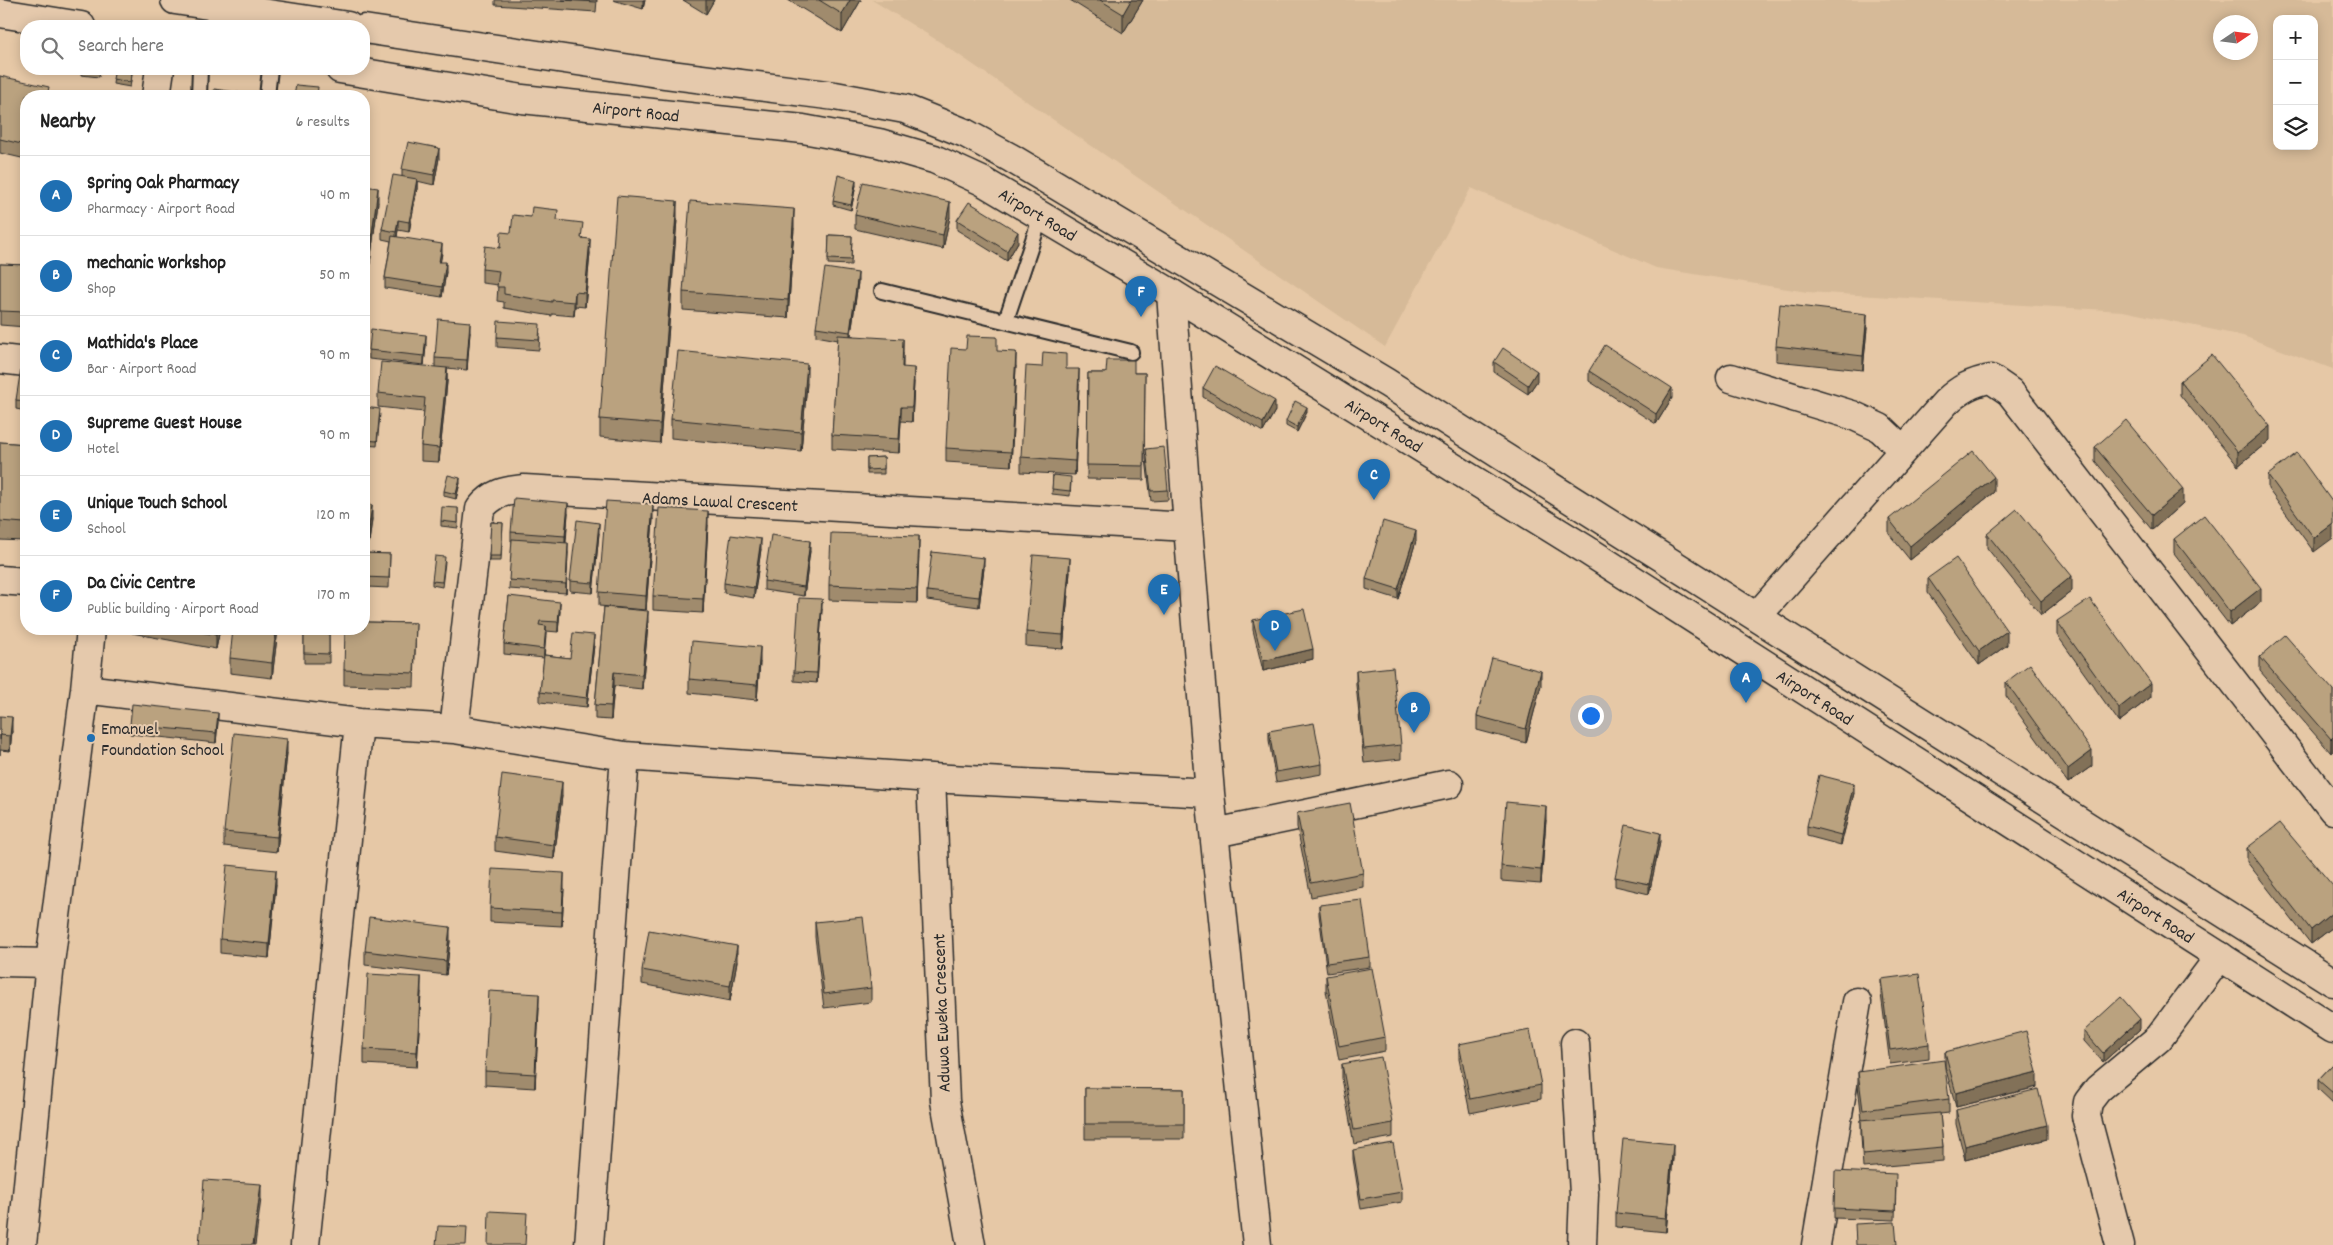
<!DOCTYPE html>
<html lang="en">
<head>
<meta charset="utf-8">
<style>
	:root { --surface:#fff; --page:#f6f6f6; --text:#222; --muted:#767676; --line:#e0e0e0; --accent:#1f6fb2 }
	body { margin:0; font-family:Dekko,sans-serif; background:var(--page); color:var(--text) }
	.controls { position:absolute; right:15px; top:15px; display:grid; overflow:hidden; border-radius:10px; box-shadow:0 2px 12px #0003 }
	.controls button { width:45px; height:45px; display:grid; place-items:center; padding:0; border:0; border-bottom:1px solid var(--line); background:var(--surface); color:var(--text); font:25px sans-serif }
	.compass { position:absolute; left:2213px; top:15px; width:45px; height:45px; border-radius:50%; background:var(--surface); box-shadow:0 2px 12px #0003; rotate:77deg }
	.you { position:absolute; left:1590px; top:715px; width:18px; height:18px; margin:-12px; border:4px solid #fff; border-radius:50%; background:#1a73e8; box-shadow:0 0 0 8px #1a73e833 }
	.badge { display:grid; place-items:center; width:32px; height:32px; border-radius:50%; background:var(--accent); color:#fff; font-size:16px; font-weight:700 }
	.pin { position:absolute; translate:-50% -41px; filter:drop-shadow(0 1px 2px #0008) }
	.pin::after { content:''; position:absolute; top:26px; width:18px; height:15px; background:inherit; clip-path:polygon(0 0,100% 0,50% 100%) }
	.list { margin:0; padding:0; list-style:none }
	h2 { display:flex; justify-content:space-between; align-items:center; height:65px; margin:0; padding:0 20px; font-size:21px }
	h2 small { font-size:16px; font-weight:400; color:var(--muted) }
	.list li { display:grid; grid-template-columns:32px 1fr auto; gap:15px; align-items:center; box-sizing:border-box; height:80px; padding:0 20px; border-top:1px solid var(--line) }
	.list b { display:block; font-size:19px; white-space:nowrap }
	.list p { margin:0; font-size:16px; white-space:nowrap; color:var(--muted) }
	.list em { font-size:16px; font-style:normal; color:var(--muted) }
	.icon { flex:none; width:28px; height:28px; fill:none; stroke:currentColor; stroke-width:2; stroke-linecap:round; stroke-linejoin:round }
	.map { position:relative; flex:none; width:2333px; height:1245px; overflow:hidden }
	.search { position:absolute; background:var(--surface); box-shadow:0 2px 12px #0003; left:20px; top:20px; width:350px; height:55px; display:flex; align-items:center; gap:12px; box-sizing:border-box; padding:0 18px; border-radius:20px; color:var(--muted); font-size:19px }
	.panel { position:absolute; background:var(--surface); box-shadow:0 2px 12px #0003; left:20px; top:90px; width:350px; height:545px; border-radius:20px }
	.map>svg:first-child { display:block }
</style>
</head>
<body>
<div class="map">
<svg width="2333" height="1245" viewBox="0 0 2333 1245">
	<rect width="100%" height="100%" fill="#e6c8a6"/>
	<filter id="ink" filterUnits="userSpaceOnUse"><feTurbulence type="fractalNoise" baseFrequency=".02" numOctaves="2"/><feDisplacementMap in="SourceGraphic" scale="10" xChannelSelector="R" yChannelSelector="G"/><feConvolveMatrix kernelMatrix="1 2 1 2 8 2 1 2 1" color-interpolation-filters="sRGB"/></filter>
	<g filter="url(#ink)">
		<path fill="#d6ba98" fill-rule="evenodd" d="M872 0H2333V369L2243 336 2123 311 1807 292 1656 268 1471 188 1385 347 940 42ZM2277 19H2314V146H2277ZM2220 22H2250V52H2220Z"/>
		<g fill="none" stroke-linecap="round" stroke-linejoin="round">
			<g stroke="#2b2b2b" stroke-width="18">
				<path id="lane" d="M199 96 200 69
					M267 96 270 69
					M882 291 1131 352
					M1006 320 1041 216"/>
			</g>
			<g stroke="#2b2b2b" stroke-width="31">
				<path id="street" d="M156 96 160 69
					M1171 293 1188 527 1210 793 1257 1245
					M0 359 26 362
					M1731 378 1852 415 1880 428 1903 450
					M0 580 26 582
					M1757 616 1946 402C1960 389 1972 382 1991 379L2010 392 2333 810
					M85 689 359 723 454 729 625 756 931 778 1210 793
					M454 729 480 509C493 493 504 491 524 489L1188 527
					M931 778 945 1101 971 1245
					M1215 833 1449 784
					M0 962 50 963
					M1575 1043 1584 1194 1582 1245
					M22 1245 50 963 85 689 91 629
					M305 1245 359 723
					M589 1245 625 756
					M1816 1245 1857 1002
					M2120 1245 2086 1116 2088 1102 2098 1089 2159 1038 2220 956"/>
			</g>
			<g stroke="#2b2b2b" stroke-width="31">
				<path id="secondary" d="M175 0 348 26
					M0 13 81 26
					M364 29 664 74 835 96 905 109 965 133 1011 158 1387 383 2333 982
					M340 69 522 99 803 129 879 143 934 159 982 181 1171 293 1585 549 2333 1029"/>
			</g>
			<use href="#lane" stroke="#e5c9ac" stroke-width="14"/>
			<use href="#street" stroke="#e5c9ac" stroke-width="28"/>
			<use href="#secondary" stroke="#e5c9ac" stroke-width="28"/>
		</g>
		<path fill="#a08b6d" stroke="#2b2b2b" d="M495 0H597L596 12 495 5Z
			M613 0H645L643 9Z
			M683 0H714L706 14Z
			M788 0H861L842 33Z
			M1070 0H1143L1123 33Z
			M81 69H101L99 77 81 75Z
			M115 69H133L130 87 113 84Z
			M0 76 49 96H26V159L0 153Z
			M439 158 434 185 417 181V189L409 232 398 230 397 237 442 253 440 262 446 272 442 297 385 288V278L391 241 382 239V229L402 177V169Z
			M856 185 851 210 833 205V201Z
			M364 186 378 202 369 271 364 270Z
			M855 215 950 217 943 249 855 229Z
			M677 219 660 443 600 437V419Z
			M957 220 1018 242 1007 261 957 230Z
			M558 221 583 238 590 253 585 307 575 306 574 316 552 314V316L504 308V302L497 301 498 285 482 283V269L511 233Z
			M794 228 788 318 683 310V292Z
			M829 235 852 236 851 265 828 264Z
			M0 264 26 265V327L0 325Z
			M858 282 851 335 903 353V367L914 382 912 422 901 421 899 453 832 449V435L838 340 816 336V327Z
			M1867 328 1863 370 1776 361V346Z
			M470 332 467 370 447 368V382L439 462 421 461V446L424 412 378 407V393L435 367V358Z
			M540 333 539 350 497 347V337Z
			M426 345 424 365 369 359V350Z
			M997 351 1016 366 1011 466 946 462V448Z
			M1494 362 1537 381 1528 394 1494 372Z
			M26 369V411L16 409V400Z
			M1066 369 1079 384 1075 475 1021 472V457Z
			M1589 371 1672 398 1656 424 1589 381Z
			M1088 373H1145L1144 480 1087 479Z
			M2180 381 2270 440 2238 466 2180 395Z
			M807 383 801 451 671 438V419Z
			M1203 388 1275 411 1263 432 1203 397Z
			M364 407 380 414 377 446 364 445Z
			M1307 412 1297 432 1286 426V421Z
			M0 442 26 444 24 541 0 540Z
			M2095 447 2183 503 2152 530 2095 461Z
			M1146 449 1168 490V500L1151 501 1146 459Z
			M884 457V474H867V458Z
			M1053 475 1071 482 1070 496 1052 494Z
			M2268 475 2333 503 2314 552 2268 489Z
			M460 483 456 499 444 496V491Z
			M1994 492 1910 560 1889 534V519Z
			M364 504 372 519 369 542 364 541Z
			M458 508V528L441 526V521Z
			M568 513 566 543 568 553 566 593 509 589 512 541H511V532Z
			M653 519 646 610 599 606V592Z
			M491 522 503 523 501 561H489Z
			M708 525 703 613 653 610V596Z
			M599 533 593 593 570 591V581Z
			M1987 534 2072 591 2041 615 1987 548Z
			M2174 539 2261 602 2230 626 2174 553Z
			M1416 541 1398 599 1366 589V579Z
			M761 549 754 598 724 593V583Z
			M810 551 804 596 764 590V581Z
			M919 551 917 603 829 600V585Z
			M364 553 390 554 389 588 367 587V622L416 623 414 687 344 685V670L364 629Z
			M445 562 442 587 432 585V581Z
			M984 568 979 607 927 600V591Z
			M1070 572 1063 649 1026 646V632Z
			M1928 578 2007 645 1979 665 1928 593Z
			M509 596 560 611 558 632 546 631 544 655 570 658 594 645 587 707 540 702V692L544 658 504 654V644Z
			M604 607 648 625 642 689 614 686 611 720 595 719V705Z
			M822 609 817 683 794 681V672Z
			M1253 620 1313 659 1263 671 1253 630Z
			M2057 621 2151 697 2119 722 2057 635Z
			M132 629H220L216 649 132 633Z
			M278 629 272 678 230 673V658Z
			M304 629H329V663H304Z
			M2260 657 2333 690 2331 753 2260 671Z
			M760 662 757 700 689 693V679Z
			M1356 671 1401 745V759L1364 763 1356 685Z
			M2006 682 2092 766 2068 783 2006 696Z
			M1541 685 1526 743 1477 730V716Z
			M0 716 12 731 10 751 0 750V755Z
			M218 722 216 743 130 734V725Z
			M1269 731 1322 764V774L1276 782 1269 740Z
			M287 753 277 852 224 846V832Z
			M1854 793 1841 845 1807 836V826Z
			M562 796 554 859 495 851V837Z
			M1297 813 1363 873V887L1311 897 1297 827Z
			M1546 820 1541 884 1501 881V866Z
			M1660 842 1649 894 1615 886V877Z
			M2247 848 2333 886V927L2311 944 2247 862Z
			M276 884 269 958 220 953V939Z
			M564 888 562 926 490 922V908Z
			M1319 905 1370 957V967L1327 973 1319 915Z
			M815 922 871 988V1002L824 1008 815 937Z
			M450 941 446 975 365 965V951Z
			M737 961 730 1001 642 984V970Z
			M1326 976 1385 1037V1051L1339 1060 1326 991Z
			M1881 979 1929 1044V1059L1890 1064 1881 994Z
			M421 992 417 1067 364 1064V1049Z
			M539 1008 535 1088 485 1085V1071Z
			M2140 1029 2103 1062 2084 1041V1031Z
			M1459 1044 1541 1085V1099L1470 1113 1459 1059Z
			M1945 1052 2037 1087 1956 1107 1945 1066Z
			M1342 1064 1393 1123V1137L1354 1144 1342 1078Z
			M2333 1064V1103L2318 1089V1080Z
			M1858 1072 1949 1099V1113L1940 1114 1943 1147V1161L1863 1168 1861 1135V1120H1862L1858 1086Z
			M1085 1088 1184 1089V1139H1085Z
			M1956 1110 2047 1139 1965 1160 1956 1124Z
			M1353 1150 1402 1192V1202L1361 1209 1353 1159Z
			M1673 1158 1666 1232 1616 1227V1213Z
			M1896 1183 1895 1220 1834 1218V1208Z"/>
		<path fill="#827159" stroke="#2b2b2b" d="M643 0H645L643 9Z
			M706 0H714L706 14Z
			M850 0H861L842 33V14Z
			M1131 0H1143L1123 33V14Z
			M439 148V158L434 185V175Z
			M417 179V189L409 232V222Z
			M856 180V185L851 210V205Z
			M378 188V202L369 271V256Z
			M677 201V219L660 443V424Z
			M950 202V217L943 249V235Z
			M794 209V228L788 318V300Z
			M398 220V230L396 242V232Z
			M1018 232V242L1007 261V251Z
			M590 239V253L585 307V293Z
			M442 244V253L439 271V262Z
			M446 262V272L442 297V287Z
			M858 273V282L850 341V332Z
			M367 276V281L364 301V296Z
			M575 292V306L574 316V302Z
			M1867 314V328L1863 370V356Z
			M470 322V332L467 370V360Z
			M426 335V345L424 365V356Z
			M903 339V353L902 381V367Z
			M1016 352V366L1011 466V452Z
			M807 364V383L801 451V432Z
			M447 368V382L439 462V448Z
			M914 368V382L912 422V407Z
			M1079 369V384L1075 475V461Z
			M1537 371V381L1528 394V385Z
			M1672 388V398L1656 424V414Z
			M1275 401V411L1263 432V423Z
			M901 407V421L899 453V439Z
			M1307 407V412L1297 432V427Z
			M2270 426V440L2238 466V452Z
			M1994 477V492L1910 560V546Z
			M460 478V483L456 499V494Z
			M26 487V506L24 541V523Z
			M2183 489V503L2152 530V515Z
			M568 503V513L565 546V536Z
			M653 504V519L646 610V596Z
			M372 505V519L369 542V527Z
			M708 511V525L703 613V599Z
			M599 523V533L593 593V583Z
			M2333 524V538L2314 552V538Z
			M1416 531V541L1398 599V589Z
			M919 536V551L917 603V589Z
			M761 539V549L754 598V588Z
			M810 541V551L804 596V587Z
			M568 543V553L566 593V584Z
			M984 558V568L979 607V597Z
			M1070 558V572L1063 649V635Z
			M2072 576V591L2041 615V601Z
			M2261 588V602L2230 626V612Z
			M822 599V609L817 683V673Z
			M560 602V611L558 632V622Z
			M648 611V625L642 689V675Z
			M546 626V635L544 658V649Z
			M217 629H220L216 649V635Z
			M276 629H278L272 678V663Z
			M2007 631V645L1979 665V651Z
			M594 635V645L587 707V698Z
			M760 647V662L757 700V685Z
			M1313 649V659L1263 671V661Z
			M1541 671V685L1526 743V729Z
			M614 672V686L611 720V706Z
			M2151 683V697L2119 722V708Z
			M218 713V722L216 743V733Z
			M12 717V731L10 751V736Z
			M2333 737V751L2331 753V739Z
			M287 739V753L277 852V837Z
			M2092 751V766L2068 783V769Z
			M562 782V796L554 859V845Z
			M1854 784V793L1841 845V835Z
			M1546 806V820L1541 884V870Z
			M1660 833V842L1649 894V884Z
			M276 870V884L269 958V944Z
			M564 873V888L562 926V912Z
			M2333 912V927L2311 944V930Z
			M450 927V941L446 975V961Z
			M737 946V961L730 1001V986Z
			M421 977V992L417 1067V1052Z
			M539 994V1008L535 1088V1074Z
			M2140 1019V1029L2103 1062V1053Z
			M2037 1072V1087L1956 1107V1093Z
			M2047 1125V1139L1965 1160V1146Z
			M1673 1144V1158L1666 1232V1218Z
			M261 1184V1199L255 1245H253Z"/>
		<path fill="#baa27f" stroke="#2b2b2b" d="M562 0H597L596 2Z
			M819 0H850L842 14Z
			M1100 0H1131L1123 14Z
			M81 69H100L99 73 81 70Z
			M115 69H132L130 82 113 79Z
			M0 76 49 87 47 96H26V145L0 139Z
			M296 85 318 87 317 96H294Z
			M214 89 264 96H213Z
			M408 142 439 148 434 175 402 169Z
			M393 175 417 179 409 222 398 220 396 232 382 229Z
			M838 175 856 180 851 205 833 201Z
			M863 182 950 202 943 235 855 215Z
			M364 186 378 188 369 256H364Z
			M617 196 677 201 660 424 600 419Z
			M690 201 794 209 788 300 683 292Z
			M969 202 1018 232 1007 251 957 220Z
			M532 207 558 210 557 220 583 223 581 238 590 239 585 293 575 292 574 302 552 300V302L504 294V287H497L499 271 482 269 485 246 500 248 501 232 511 233 513 215 531 217Z
			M829 235 852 236 851 260 828 259Z
			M392 236 442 244 439 262H446L442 287 385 278Z
			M0 264 26 265V312L0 311Z
			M825 268 858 273 850 332 816 327Z
			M364 275 367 276 364 296Z
			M1780 304 1867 314 1863 356 1776 346Z
			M438 319 470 322 467 360 435 358Z
			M498 321 540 324 539 340 497 337Z
			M371 329 426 335 424 356 369 350Z
			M838 335 903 339 902 367 914 368 912 407H901L899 439 832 435Z
			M967 336 997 337V351L1016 352 1011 452 946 448 951 348 966 349Z
			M1605 345 1672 388 1656 414 1589 371Z
			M1503 348 1537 371 1528 385 1494 362Z
			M678 351 807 364 801 432 671 419Z
			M1043 352 1066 354V369H1079L1075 461 1021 457 1026 366 1042 367Z
			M2212 355 2270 426 2238 452 2180 381Z
			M1107 360H1134V373H1145L1144 466 1087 465 1088 373H1106Z
			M381 362 447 368 439 448 421 446 425 398 378 393Z
			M1215 366 1275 401 1263 423 1203 388Z
			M21 368 26 369V401L16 400Z
			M1295 401 1307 407 1297 427 1286 421Z
			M364 407 380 409 377 441 364 440Z
			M2126 420 2183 489 2152 515 2095 447Z
			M0 442 26 444V487L24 523 0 521Z
			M1164 447 1168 490 1151 491 1146 449Z
			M1973 451 1994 477 1910 546 1889 519Z
			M2297 453 2333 503V524L2314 538 2268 475Z
			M884 457V469L867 470V458Z
			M448 475 460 478 456 494 444 491Z
			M1053 475 1071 477 1070 491 1052 489Z
			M514 498 568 503 565 536 511 532Z
			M606 501 653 504 646 596 599 592Z
			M364 504 372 505 369 527H364Z
			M442 507 458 508V523L441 521Z
			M659 508 708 511 703 599 653 596Z
			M2017 509 2072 576 2041 601 1987 534Z
			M2204 515 2261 588 2230 612 2174 539Z
			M577 520 599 523 593 583 570 581Z
			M1383 521 1416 531 1398 589 1366 579Z
			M491 522 503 523 501 556H489Z
			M831 533 919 536 917 589 829 585Z
			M731 535 761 539 754 588 724 583Z
			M771 535 810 541 804 587 764 581Z
			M512 539 568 543 566 584 509 580Z
			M932 552 984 558 979 597 927 591Z
			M364 553 390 554 389 578 364 577Z
			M1033 555 1070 558 1063 635 1026 632Z
			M435 556 445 557 442 582 432 581Z
			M1956 558 2007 631 1979 651 1928 578Z
			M364 581H367L366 622 416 623 414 673 344 670 345 629H364Z
			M509 596 560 602 558 622 540 621 539 625 546 626 544 649 504 644Z
			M799 598 822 599 817 673 794 672Z
			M2090 599 2151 683 2119 708 2057 621Z
			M604 607 648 611 642 675 614 672 611 706 595 705Z
			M1304 609 1313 649 1263 661 1253 620Z
			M184 629H217L216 635Z
			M233 629H276L272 663 230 658Z
			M304 629H329V654L304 653Z
			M573 633 594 635 587 698 540 692 544 655 570 658Z
			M2285 635 2333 690V737L2331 739 2260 657Z
			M692 641 760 647 757 685 689 679Z
			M1492 658 1541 671 1526 729 1477 716Z
			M2030 664 2092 751 2068 769 2006 682Z
			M1393 667 1401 745 1364 749 1356 671Z
			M132 704 218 713 216 733 130 725Z
			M0 716 12 717 10 736 0 735V740Z
			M1314 723 1322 764 1276 772 1269 731Z
			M234 733 287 739 277 837 224 832Z
			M502 774 562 782 554 845 495 837Z
			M1819 775 1854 784 1841 835 1807 826Z
			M1506 802 1546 806 1541 870 1501 866Z
			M1350 803 1363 873 1311 883 1297 813Z
			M2280 823 2333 886V912L2311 930 2247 848Z
			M1626 825 1660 833 1649 884 1615 877Z
			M227 865 276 870 269 944 220 939Z
			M492 869 564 873 562 912 490 908Z
			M1362 900 1370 957 1327 963 1319 905Z
			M369 917 450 927 446 961 365 951Z
			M863 917 871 988 824 994 815 922Z
			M649 930 737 946 730 986 642 970Z
			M1372 968 1385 1037 1339 1046 1326 976Z
			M368 974 421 977 417 1052 364 1049Z
			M1919 974 1929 1044 1890 1050 1881 979Z
			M489 991 539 994 535 1074 485 1071Z
			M2121 997 2140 1019 2103 1053 2084 1031Z
			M1530 1030 1541 1085 1470 1099 1459 1044Z
			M2026 1031 2037 1072 1956 1093 1945 1052Z
			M1381 1057 1393 1123 1354 1130 1342 1064Z
			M1944 1060 1949 1099 1863 1110 1858 1072Z
			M2333 1064V1093L2318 1080Z
			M1085 1088 1184 1089V1124H1085Z
			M2038 1089 2047 1125 1965 1146 1956 1110Z
			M1940 1113 1943 1147 1863 1154 1861 1120Z
			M1623 1139 1673 1144 1666 1218 1616 1213Z
			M1393 1143 1402 1192 1361 1199 1353 1150Z
			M1835 1171 1896 1174 1895 1211 1834 1208Z
			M204 1180 261 1184 253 1245H199Z
			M489 1211 527 1213 525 1245H488Z
			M1895 1222 1897 1245H1856L1855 1224Z
			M438 1226 467 1227 466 1245H436Z"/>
	</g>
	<circle fill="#1f6fb2" stroke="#e5c9ac" stroke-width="2" cx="91" cy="738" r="5"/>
	<g text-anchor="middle" stroke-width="4" stroke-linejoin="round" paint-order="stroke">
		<g font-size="18" fill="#2b2b2b" stroke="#e5c9ac">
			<text transform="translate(636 111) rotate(6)" y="6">Airport Road</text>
			<text transform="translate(1038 214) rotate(31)" y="6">Airport Road</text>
			<text transform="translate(1384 425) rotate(32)" y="6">Airport Road</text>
			<text transform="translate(720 501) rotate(3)" y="6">Adams Lawal Crescent</text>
			<text transform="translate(1815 697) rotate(33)" y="6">Airport Road</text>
			<text transform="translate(2156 915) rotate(33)" y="6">Airport Road</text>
			<text transform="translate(941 1013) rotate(-92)" y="6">Aduwa Eweka Crescent</text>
		</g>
		<g font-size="18" fill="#2b2b2b" stroke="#e5c9ac" text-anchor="start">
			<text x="101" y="734">Emanuel<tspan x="101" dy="21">Foundation School</tspan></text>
		</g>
	</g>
</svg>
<div class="controls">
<button>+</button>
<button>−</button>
<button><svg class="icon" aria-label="layers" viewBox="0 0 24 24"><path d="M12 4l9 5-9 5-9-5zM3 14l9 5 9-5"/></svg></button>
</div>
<svg class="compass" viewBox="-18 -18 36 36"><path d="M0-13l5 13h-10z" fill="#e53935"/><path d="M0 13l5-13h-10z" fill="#767676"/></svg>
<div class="you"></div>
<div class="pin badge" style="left:1746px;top:703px">A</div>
<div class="pin badge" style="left:1414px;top:733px">B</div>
<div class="pin badge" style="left:1374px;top:500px">C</div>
<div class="pin badge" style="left:1275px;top:651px">D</div>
<div class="pin badge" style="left:1164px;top:615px">E</div>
<div class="pin badge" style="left:1141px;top:317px">F</div>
<div class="search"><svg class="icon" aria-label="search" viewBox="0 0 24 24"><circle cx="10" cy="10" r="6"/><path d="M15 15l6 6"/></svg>Search here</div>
<section class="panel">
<h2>Nearby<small>6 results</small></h2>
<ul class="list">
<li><span class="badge">A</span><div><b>Spring Oak Pharmacy</b><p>Pharmacy · Airport Road</p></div><em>40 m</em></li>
<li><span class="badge">B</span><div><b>mechanic Workshop</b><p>Shop</p></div><em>50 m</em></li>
<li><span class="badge">C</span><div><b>Mathida's Place</b><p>Bar · Airport Road</p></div><em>90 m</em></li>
<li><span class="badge">D</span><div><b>Supreme Guest House</b><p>Hotel</p></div><em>90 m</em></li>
<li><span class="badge">E</span><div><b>Unique Touch School</b><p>School</p></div><em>120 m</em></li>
<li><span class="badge">F</span><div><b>Da Civic Centre</b><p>Public building · Airport Road</p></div><em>170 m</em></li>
</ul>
</section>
</div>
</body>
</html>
